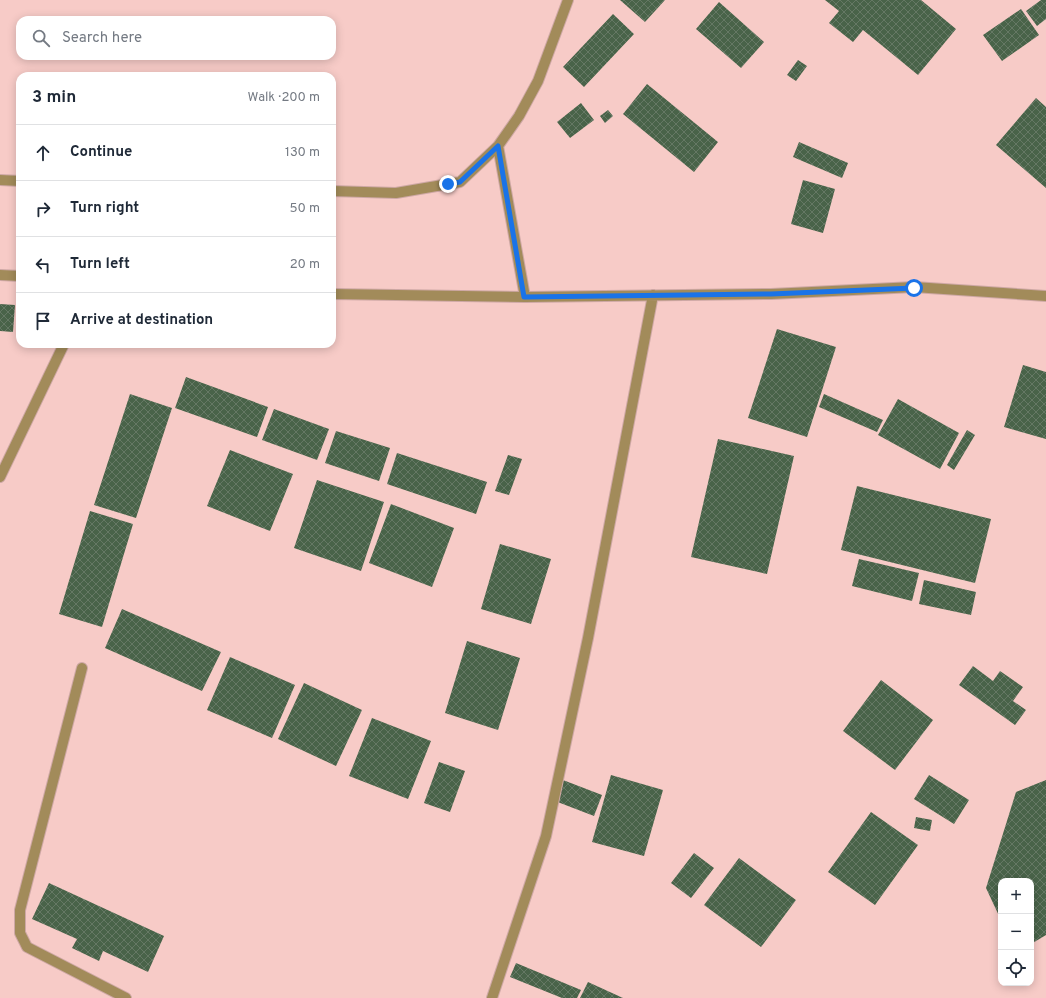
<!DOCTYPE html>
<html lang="en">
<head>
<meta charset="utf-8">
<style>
	:root { --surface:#fff; --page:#f6f6f7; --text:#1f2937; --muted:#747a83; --line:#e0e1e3 }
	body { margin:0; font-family:Overpass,sans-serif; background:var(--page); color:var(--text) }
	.controls { position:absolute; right:12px; bottom:12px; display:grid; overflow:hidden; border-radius:8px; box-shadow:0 2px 10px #0003 }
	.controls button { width:36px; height:36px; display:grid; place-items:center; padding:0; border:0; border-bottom:1px solid var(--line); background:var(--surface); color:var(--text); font:20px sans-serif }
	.stop { position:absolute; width:12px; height:12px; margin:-9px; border:3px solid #1a73e8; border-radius:50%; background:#fff }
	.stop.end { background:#1a73e8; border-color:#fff; box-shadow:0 1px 4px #0008 }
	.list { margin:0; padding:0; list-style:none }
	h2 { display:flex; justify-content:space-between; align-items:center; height:52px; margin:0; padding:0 16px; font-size:17px }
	h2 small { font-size:13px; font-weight:400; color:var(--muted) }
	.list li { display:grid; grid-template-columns:26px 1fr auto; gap:12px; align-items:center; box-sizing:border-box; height:56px; padding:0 16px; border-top:1px solid var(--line) }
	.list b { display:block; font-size:15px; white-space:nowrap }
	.list em { font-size:13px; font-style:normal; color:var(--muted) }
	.icon { flex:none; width:22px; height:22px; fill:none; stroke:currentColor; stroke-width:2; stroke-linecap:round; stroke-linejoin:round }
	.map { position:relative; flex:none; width:1046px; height:998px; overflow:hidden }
	.search { position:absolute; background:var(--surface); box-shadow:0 2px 10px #0003; left:16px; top:16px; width:320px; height:44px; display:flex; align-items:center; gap:10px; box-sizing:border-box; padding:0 14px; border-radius:12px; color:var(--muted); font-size:15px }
	.panel { position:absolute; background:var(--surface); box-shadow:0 2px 10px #0003; left:16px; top:72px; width:320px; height:276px; border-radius:12px }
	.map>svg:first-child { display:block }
</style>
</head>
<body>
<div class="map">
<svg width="1046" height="998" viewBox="0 0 1046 998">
	<defs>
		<pattern id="building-cross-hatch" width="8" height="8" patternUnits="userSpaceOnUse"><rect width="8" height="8" fill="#496349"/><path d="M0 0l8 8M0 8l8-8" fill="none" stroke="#657864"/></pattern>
	</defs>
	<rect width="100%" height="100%" fill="#f7cbc7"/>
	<path fill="url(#building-cross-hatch)" d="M620 0H665L645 22Z
		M825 0H921L956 29 918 75 863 30 853 42 829 23 839 11Z
		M1041 0H1046V19L1037 26 1026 11Z
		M719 2 764 42 741 68 696 29Z
		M1021 9 1039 35 1002 61 983 35Z
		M613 14 634 34 584 87 563 67Z
		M798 60 807 66 796 81 787 75Z
		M647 84 718 142 694 172 623 114Z
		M1036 98 1046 107V188L996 145Z
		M581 103 594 120 570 138 557 122Z
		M608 110 613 116 605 123 600 116Z
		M799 142 848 163 842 178 793 157Z
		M803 180 835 189 823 233 791 224Z
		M0 304 15 305 13 332 0 331Z
		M777 329 836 347 807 437 748 418Z
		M1023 365 1046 372V439L1004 427Z
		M186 377 268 407 257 437 175 408Z
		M130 394 172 408 136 518 94 505Z
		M824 394 883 420 877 432 819 407Z
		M898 399 959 433 940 469 878 435Z
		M274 409 329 429 317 460 262 440Z
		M967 430 975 435 954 470 947 465Z
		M336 431 390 448 379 481 325 463Z
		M718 439 794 456 767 574 691 557Z
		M230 450 293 474 270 531 207 506Z
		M397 453 487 482 476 514 387 484Z
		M508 455 522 459 509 495 495 491Z
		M317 480 384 502 361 571 294 548Z
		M857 486 991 519 975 583 841 550Z
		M391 504 454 528 432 587 369 563Z
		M90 511 133 524 102 627 59 614Z
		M500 544 551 559 531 624 481 609Z
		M859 559 919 573 912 601 852 586Z
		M924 580 976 592 971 615 919 604Z
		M122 609 221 652 202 691 105 648Z
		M467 641 520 658 498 730 445 713Z
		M230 657 295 685 272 738 207 710Z
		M973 666 993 681 1000 671 1023 687 1013 701 1026 710 1015 725 959 685Z
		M881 680 933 720 895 770 843 731Z
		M304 683 362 710 336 766 278 739Z
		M372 718 431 741 408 799 349 776Z
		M439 762 465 771 450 812 424 803Z
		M611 775 663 790 644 856 592 842Z
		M929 775 969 800 954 824 914 799Z
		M563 780 602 795 594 816 555 801Z
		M1046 780V935L1031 944V881H1001V920L986 888 1016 792Z
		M871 812 918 845 875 905 828 872Z
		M916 817 932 820 930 831 914 828Z
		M694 853 714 868 691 898 671 883Z
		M739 858 796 900 761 947 704 905Z
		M49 883 164 936 148 972 103 951 99 961 72 948 77 939 32 919Z
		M516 963 581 990 577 998H562L510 977Z
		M588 982 623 998H580Z"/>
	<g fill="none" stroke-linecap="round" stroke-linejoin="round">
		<g stroke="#cea8a5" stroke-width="12">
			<path id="minor" d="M0 180 20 181
				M332 191 396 193 460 182 498 146
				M0 275 20 276
				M332 294 525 297 771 294 914 287 1046 296
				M525 297 498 146 519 116 538 81 568 0
				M0 477 64 344
				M82 668 20 910V933L27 947 126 998
				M492 998 546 836 588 638 653 295"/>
		</g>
		<use href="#minor" stroke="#a28b5a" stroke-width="10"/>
	</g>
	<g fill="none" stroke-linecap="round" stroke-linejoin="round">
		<path stroke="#1a73e8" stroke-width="5" d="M448 184 460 182 498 146 524 297 771 294 914 288"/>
	</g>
</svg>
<div class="controls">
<button>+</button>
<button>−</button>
<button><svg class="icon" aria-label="locate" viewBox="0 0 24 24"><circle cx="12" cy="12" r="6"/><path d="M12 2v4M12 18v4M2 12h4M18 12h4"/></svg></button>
</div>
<div class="stop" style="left:914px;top:288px"></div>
<div class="stop end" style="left:448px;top:184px"></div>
<div class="search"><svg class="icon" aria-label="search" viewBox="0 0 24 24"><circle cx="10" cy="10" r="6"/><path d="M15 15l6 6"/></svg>Search here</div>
<section class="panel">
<h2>3 min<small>Walk · 200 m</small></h2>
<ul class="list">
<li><svg class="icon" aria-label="ahead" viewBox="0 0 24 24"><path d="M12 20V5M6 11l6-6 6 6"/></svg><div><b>Continue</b></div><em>130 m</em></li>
<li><svg class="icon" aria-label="right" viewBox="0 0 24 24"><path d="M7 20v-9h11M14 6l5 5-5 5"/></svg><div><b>Turn right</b></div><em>50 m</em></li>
<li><svg class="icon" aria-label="left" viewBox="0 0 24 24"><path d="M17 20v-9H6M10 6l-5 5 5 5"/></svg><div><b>Turn left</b></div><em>20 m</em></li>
<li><svg class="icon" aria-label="arrive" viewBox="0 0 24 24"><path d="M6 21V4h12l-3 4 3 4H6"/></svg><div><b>Arrive at destination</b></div></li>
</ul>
</section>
</div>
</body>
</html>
